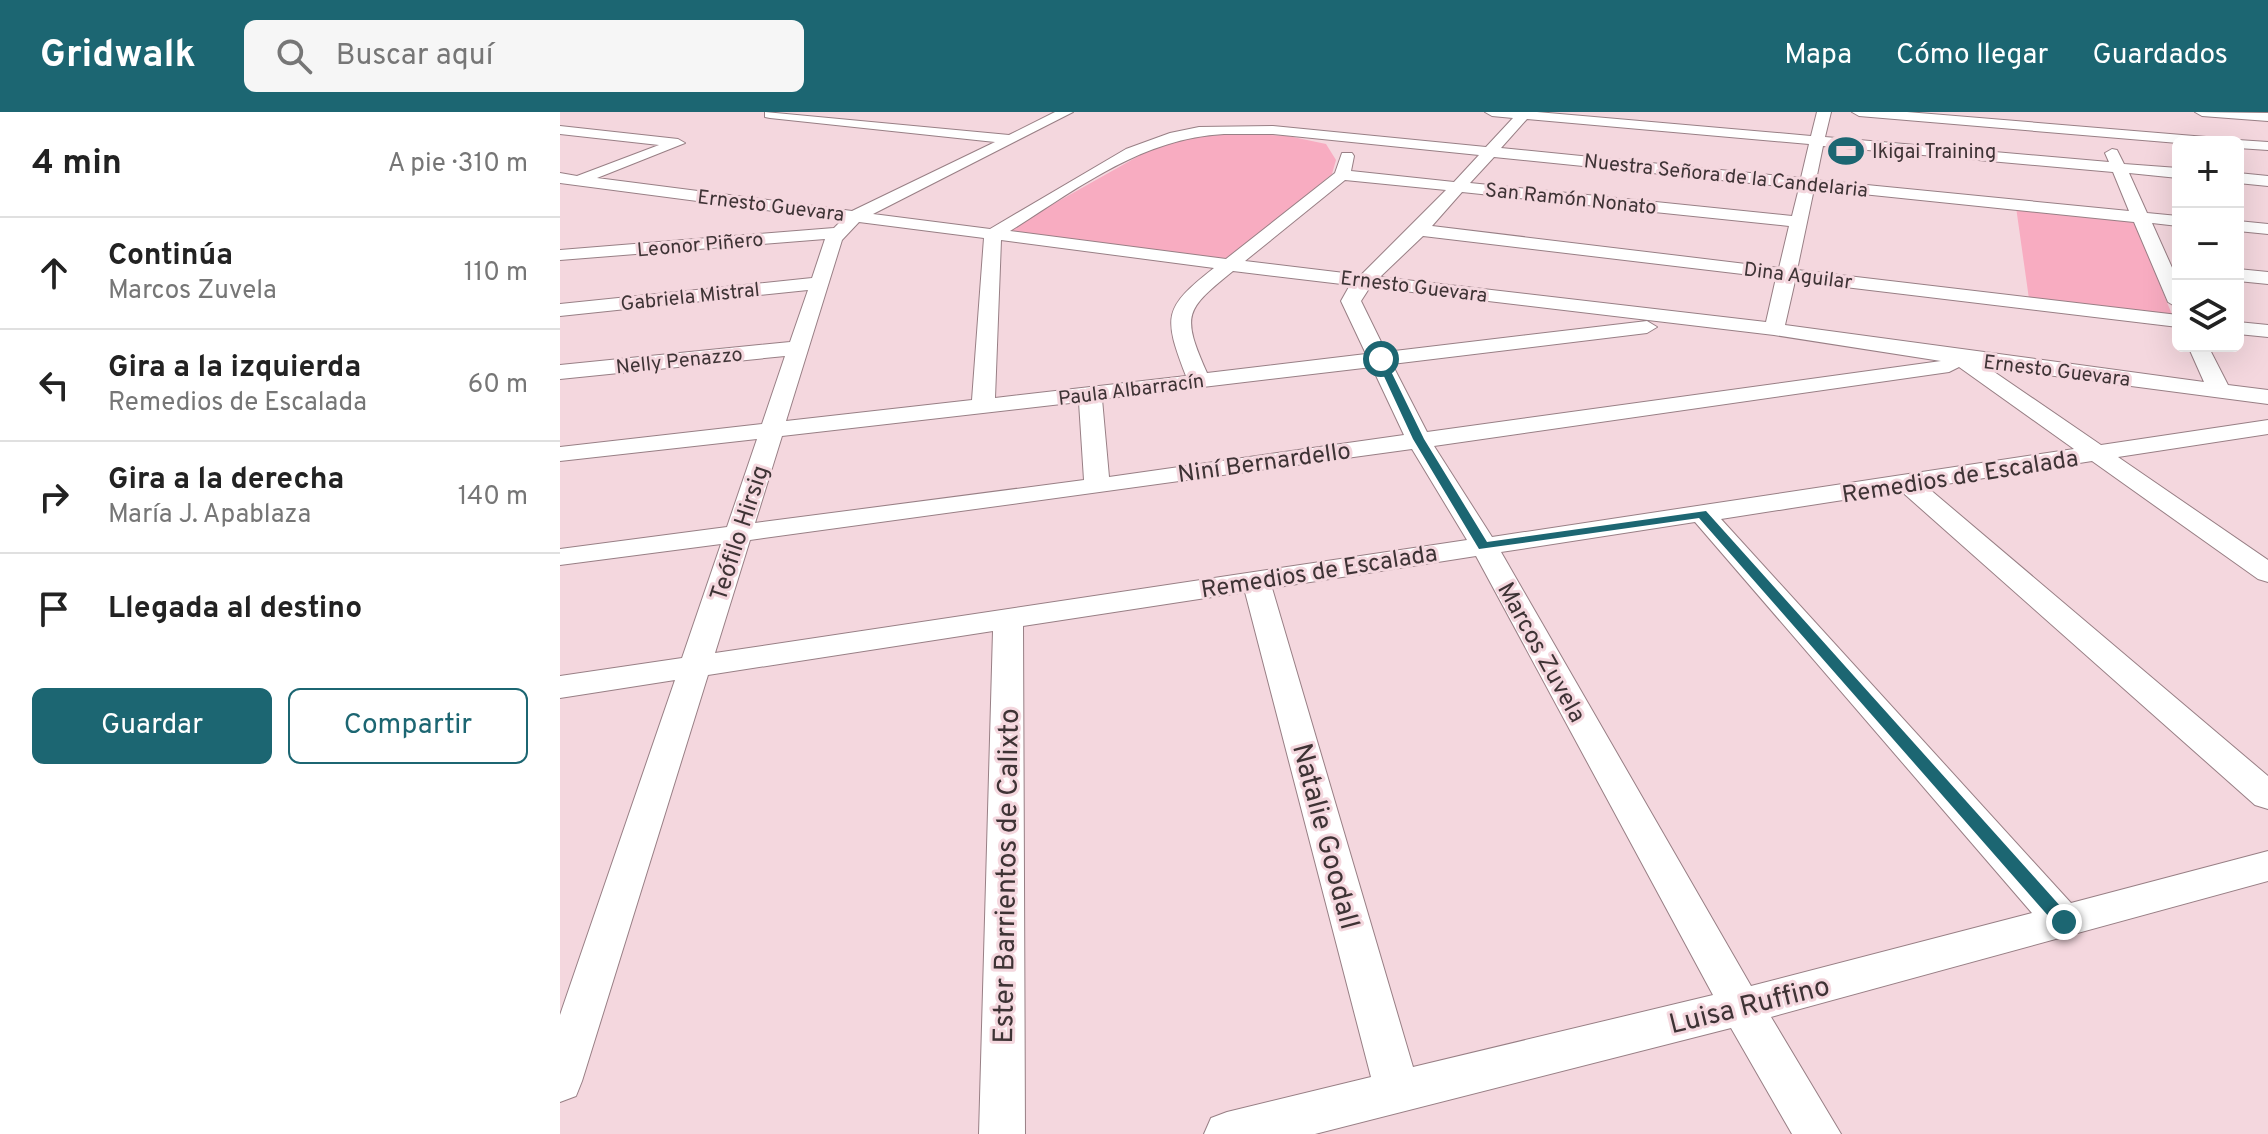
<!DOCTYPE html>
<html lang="es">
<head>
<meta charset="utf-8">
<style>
	:root { --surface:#fff; --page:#f6f6f6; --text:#222; --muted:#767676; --line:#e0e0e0; --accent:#1c6672 }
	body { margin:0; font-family:Overpass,sans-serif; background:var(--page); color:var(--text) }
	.controls { position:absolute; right:24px; top:24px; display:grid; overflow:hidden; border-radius:12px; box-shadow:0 8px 32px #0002 }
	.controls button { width:72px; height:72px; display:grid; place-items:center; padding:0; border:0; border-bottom:2px solid var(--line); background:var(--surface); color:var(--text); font:40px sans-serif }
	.stop { position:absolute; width:24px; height:24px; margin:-18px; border:6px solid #1c6672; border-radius:50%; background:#fff }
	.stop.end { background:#1c6672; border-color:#fff; box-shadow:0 2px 8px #0008 }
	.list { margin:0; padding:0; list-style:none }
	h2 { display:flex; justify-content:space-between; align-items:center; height:104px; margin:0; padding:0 32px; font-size:34px }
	h2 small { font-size:26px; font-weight:400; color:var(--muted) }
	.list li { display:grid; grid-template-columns:52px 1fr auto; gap:24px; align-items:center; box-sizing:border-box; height:112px; padding:0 32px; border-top:2px solid var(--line) }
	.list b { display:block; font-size:30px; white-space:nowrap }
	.list p { margin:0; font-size:26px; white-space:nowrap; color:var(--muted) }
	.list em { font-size:26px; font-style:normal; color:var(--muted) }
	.actions { display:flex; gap:16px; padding:24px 32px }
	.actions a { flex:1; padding:18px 0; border:2px solid var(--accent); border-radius:12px; text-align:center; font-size:28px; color:var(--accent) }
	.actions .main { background:var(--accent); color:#fff }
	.icon { flex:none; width:44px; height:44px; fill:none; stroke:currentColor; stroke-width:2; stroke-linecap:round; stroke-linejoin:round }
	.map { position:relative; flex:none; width:1708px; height:1022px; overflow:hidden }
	header { display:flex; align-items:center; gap:48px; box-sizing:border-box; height:112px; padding:0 40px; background:var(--accent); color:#fff }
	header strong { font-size:38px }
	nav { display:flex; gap:44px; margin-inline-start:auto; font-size:28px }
	.search { width:560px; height:72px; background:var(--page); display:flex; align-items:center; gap:20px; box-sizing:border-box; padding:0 28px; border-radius:12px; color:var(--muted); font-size:30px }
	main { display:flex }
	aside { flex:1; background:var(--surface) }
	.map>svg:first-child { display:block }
</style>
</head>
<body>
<header>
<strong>Gridwalk</strong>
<div class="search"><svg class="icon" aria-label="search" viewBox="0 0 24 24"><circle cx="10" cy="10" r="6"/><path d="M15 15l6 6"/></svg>Buscar aquí</div>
<nav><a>Mapa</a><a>Cómo llegar</a><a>Guardados</a></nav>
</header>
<main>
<aside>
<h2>4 min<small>A pie · 310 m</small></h2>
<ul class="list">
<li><svg class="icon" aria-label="ahead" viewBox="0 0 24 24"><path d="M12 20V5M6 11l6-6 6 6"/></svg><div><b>Continúa</b><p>Marcos Zuvela</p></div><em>110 m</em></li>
<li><svg class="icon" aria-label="left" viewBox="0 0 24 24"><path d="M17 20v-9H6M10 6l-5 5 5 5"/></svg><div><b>Gira a la izquierda</b><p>Remedios de Escalada</p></div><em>60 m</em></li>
<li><svg class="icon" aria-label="right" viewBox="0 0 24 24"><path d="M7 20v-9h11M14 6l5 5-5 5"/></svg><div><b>Gira a la derecha</b><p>María J. Apablaza</p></div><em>140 m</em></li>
<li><svg class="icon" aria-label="arrive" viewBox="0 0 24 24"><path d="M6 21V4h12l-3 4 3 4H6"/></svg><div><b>Llegada al destino</b></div></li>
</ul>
<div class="actions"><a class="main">Guardar</a><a>Compartir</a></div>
</aside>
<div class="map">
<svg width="1708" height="1022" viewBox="0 0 1708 1022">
	<rect width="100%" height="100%" fill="#f4d7de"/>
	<path fill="#f8acc1" d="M679 21 728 24 766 32 776 48 772 62 665 150 442 121 591 37 629 26Z
		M1456 95 1573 106 1613 205 1469 187Z"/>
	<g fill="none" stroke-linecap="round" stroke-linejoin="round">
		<g stroke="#987f85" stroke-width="2">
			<path id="minor" d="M205 0 449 23 495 0H513L313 102 430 117 566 37 610 21 639 15 713 14 926 35 953 6 932 4 925 0H977L1251 24 1257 0H1271L1265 25 1549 50 1545 41 1552 37 1557 38 1564 52 1618 56V66L1569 61 1587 101 1618 104V114L1592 111 1618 169V196L1608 190 1574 110 1254 77 1237 158 1618 203V215L1235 169 1225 213 1644 270 1628 234H1648L1668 273 1708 278V292L1427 255 1541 333 1708 308V322L1558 345 1708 448V470L1698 467 1532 349 1367 375 1708 664V697L1695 693 1341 379 1161 407 1511 791 1708 739V769L1211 905 1281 1022H1232L1171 916 755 1022H644L651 1006 667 1000 811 965 685 480 463 514 465 1022H419L433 519 148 563 22 969 16 984 0 990V903L115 568 0 586V564L122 546 161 432 0 453V437L167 415 197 327 0 349V335L202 312 225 244 0 267V253L230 230 248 178 0 204V192L252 166 265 127 0 148V138L274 116 282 108 0 71V61L17 64 99 33 0 22V14L118 27 125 31 37 66 292 99 435 30 210 6 205 5ZM967 7 1249 32 1241 66 941 36ZM664 22H713L919 43 894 70 791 59 794 44 792 41H782L775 61 666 147 450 119C517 77 582 26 664 22ZM1263 34 1553 60 1569 99 1256 68ZM934 45 1239 76 1232 104 910 71ZM785 68 886 78 801 163 685 149ZM902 80 1229 114 1219 156 872 114ZM299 110 424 126 412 288 226 309 282 128ZM863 124 1216 166 1206 210 820 165ZM441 128 654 156C603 196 603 204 626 264L435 286ZM673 159 790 173 781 189 806 242 647 261C621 202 625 198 673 159ZM810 175 1214 223 1381 249 867 320 832 252 1087 221 1097 215 1087 209 826 240 801 189ZM812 255 844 323 549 365 542 287ZM1399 255 1514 337 932 425 874 334 1389 260ZM519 290 524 368 195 411 222 324ZM852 337 907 428 155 541 190 428ZM1135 410 1472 801 1191 874 941 440ZM916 444 1153 883 853 955 712 476Z
				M1292 0H1347L1658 26 1665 30 1618 31 1299 4Z
				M1635 0 1708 1V9L1642 4Z
				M1678 28 1708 30V38L1678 36V30H1672Z
				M1678 61 1708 64V74L1678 71Z
				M1678 109 1708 112V122L1678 119Z
				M1678 157 1708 160V172L1678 169Z
				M1678 210 1708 213V225L1678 222Z"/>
		</g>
		<use href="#minor" fill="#fff" fill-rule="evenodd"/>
	</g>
	<path fill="#1c6672" d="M821 245 825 247 864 327 927 430 1146 399 1510 805 1513 810 1510 815H1498L1139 406 919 437 853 327 816 247Z"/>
	<defs>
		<g id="stadium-bare" transform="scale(2.76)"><path d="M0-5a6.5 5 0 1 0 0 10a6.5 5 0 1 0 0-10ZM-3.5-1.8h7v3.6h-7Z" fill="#1c6672" stroke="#f4d7de" stroke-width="2.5" paint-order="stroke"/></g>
	</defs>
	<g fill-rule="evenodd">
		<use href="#stadium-bare" x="1286" y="39"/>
	</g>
	<g text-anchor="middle" stroke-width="6" stroke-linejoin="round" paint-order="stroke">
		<g font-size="20" fill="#3e3335" stroke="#f4d7de" text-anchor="start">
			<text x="1312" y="46">Ikigai Training</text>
		</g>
		<g font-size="20" fill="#3e3335" stroke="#f4d7de">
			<text transform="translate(1166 63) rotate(6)" y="7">Nuestra Señora de la Candelaria</text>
			<text transform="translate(1011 86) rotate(6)" y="7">San Ramón Nonato</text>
			<text transform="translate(211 93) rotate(7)" y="7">Ernesto Guevara</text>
			<text transform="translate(140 132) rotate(-5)" y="7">Leonor Piñero</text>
			<text transform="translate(1238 163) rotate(7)" y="7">Dina Aguilar</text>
			<text transform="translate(854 174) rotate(7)" y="7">Ernesto Guevara</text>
			<text transform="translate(130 184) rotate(-6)" y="7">Gabriela Mistral</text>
			<text transform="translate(119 248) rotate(-6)" y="7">Nelly Penazzo</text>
			<text transform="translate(1497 258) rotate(7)" y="7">Ernesto Guevara</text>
			<text transform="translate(571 277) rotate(-7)" y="7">Paula Albarracín</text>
		</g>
		<g font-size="24" fill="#3e3335" stroke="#f4d7de">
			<text transform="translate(704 350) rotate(-8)" y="8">Niní Bernardello</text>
			<text transform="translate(1400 364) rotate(-9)" y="8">Remedios de Escalada</text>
			<text transform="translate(179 421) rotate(-72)" y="8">Teófilo Hirsig</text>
			<text transform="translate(759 459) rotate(-9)" y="8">Remedios de Escalada</text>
			<text transform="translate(982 540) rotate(61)" y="8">Marcos Zuvela</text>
		</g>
		<g font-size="28" fill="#3e3335" stroke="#f4d7de">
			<text transform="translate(767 724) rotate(75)" y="10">Natalie Goodall</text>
			<text transform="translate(445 764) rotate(-89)" y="10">Ester Barrientos de Calixto</text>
			<text transform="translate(1189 892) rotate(-14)" y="10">Luisa Ruffino</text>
		</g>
	</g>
</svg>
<div class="controls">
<button>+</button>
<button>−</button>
<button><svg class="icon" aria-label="layers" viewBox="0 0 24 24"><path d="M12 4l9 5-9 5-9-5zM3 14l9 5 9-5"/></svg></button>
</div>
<div class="stop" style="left:821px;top:247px"></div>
<div class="stop end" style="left:1504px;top:810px"></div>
</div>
</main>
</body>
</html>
